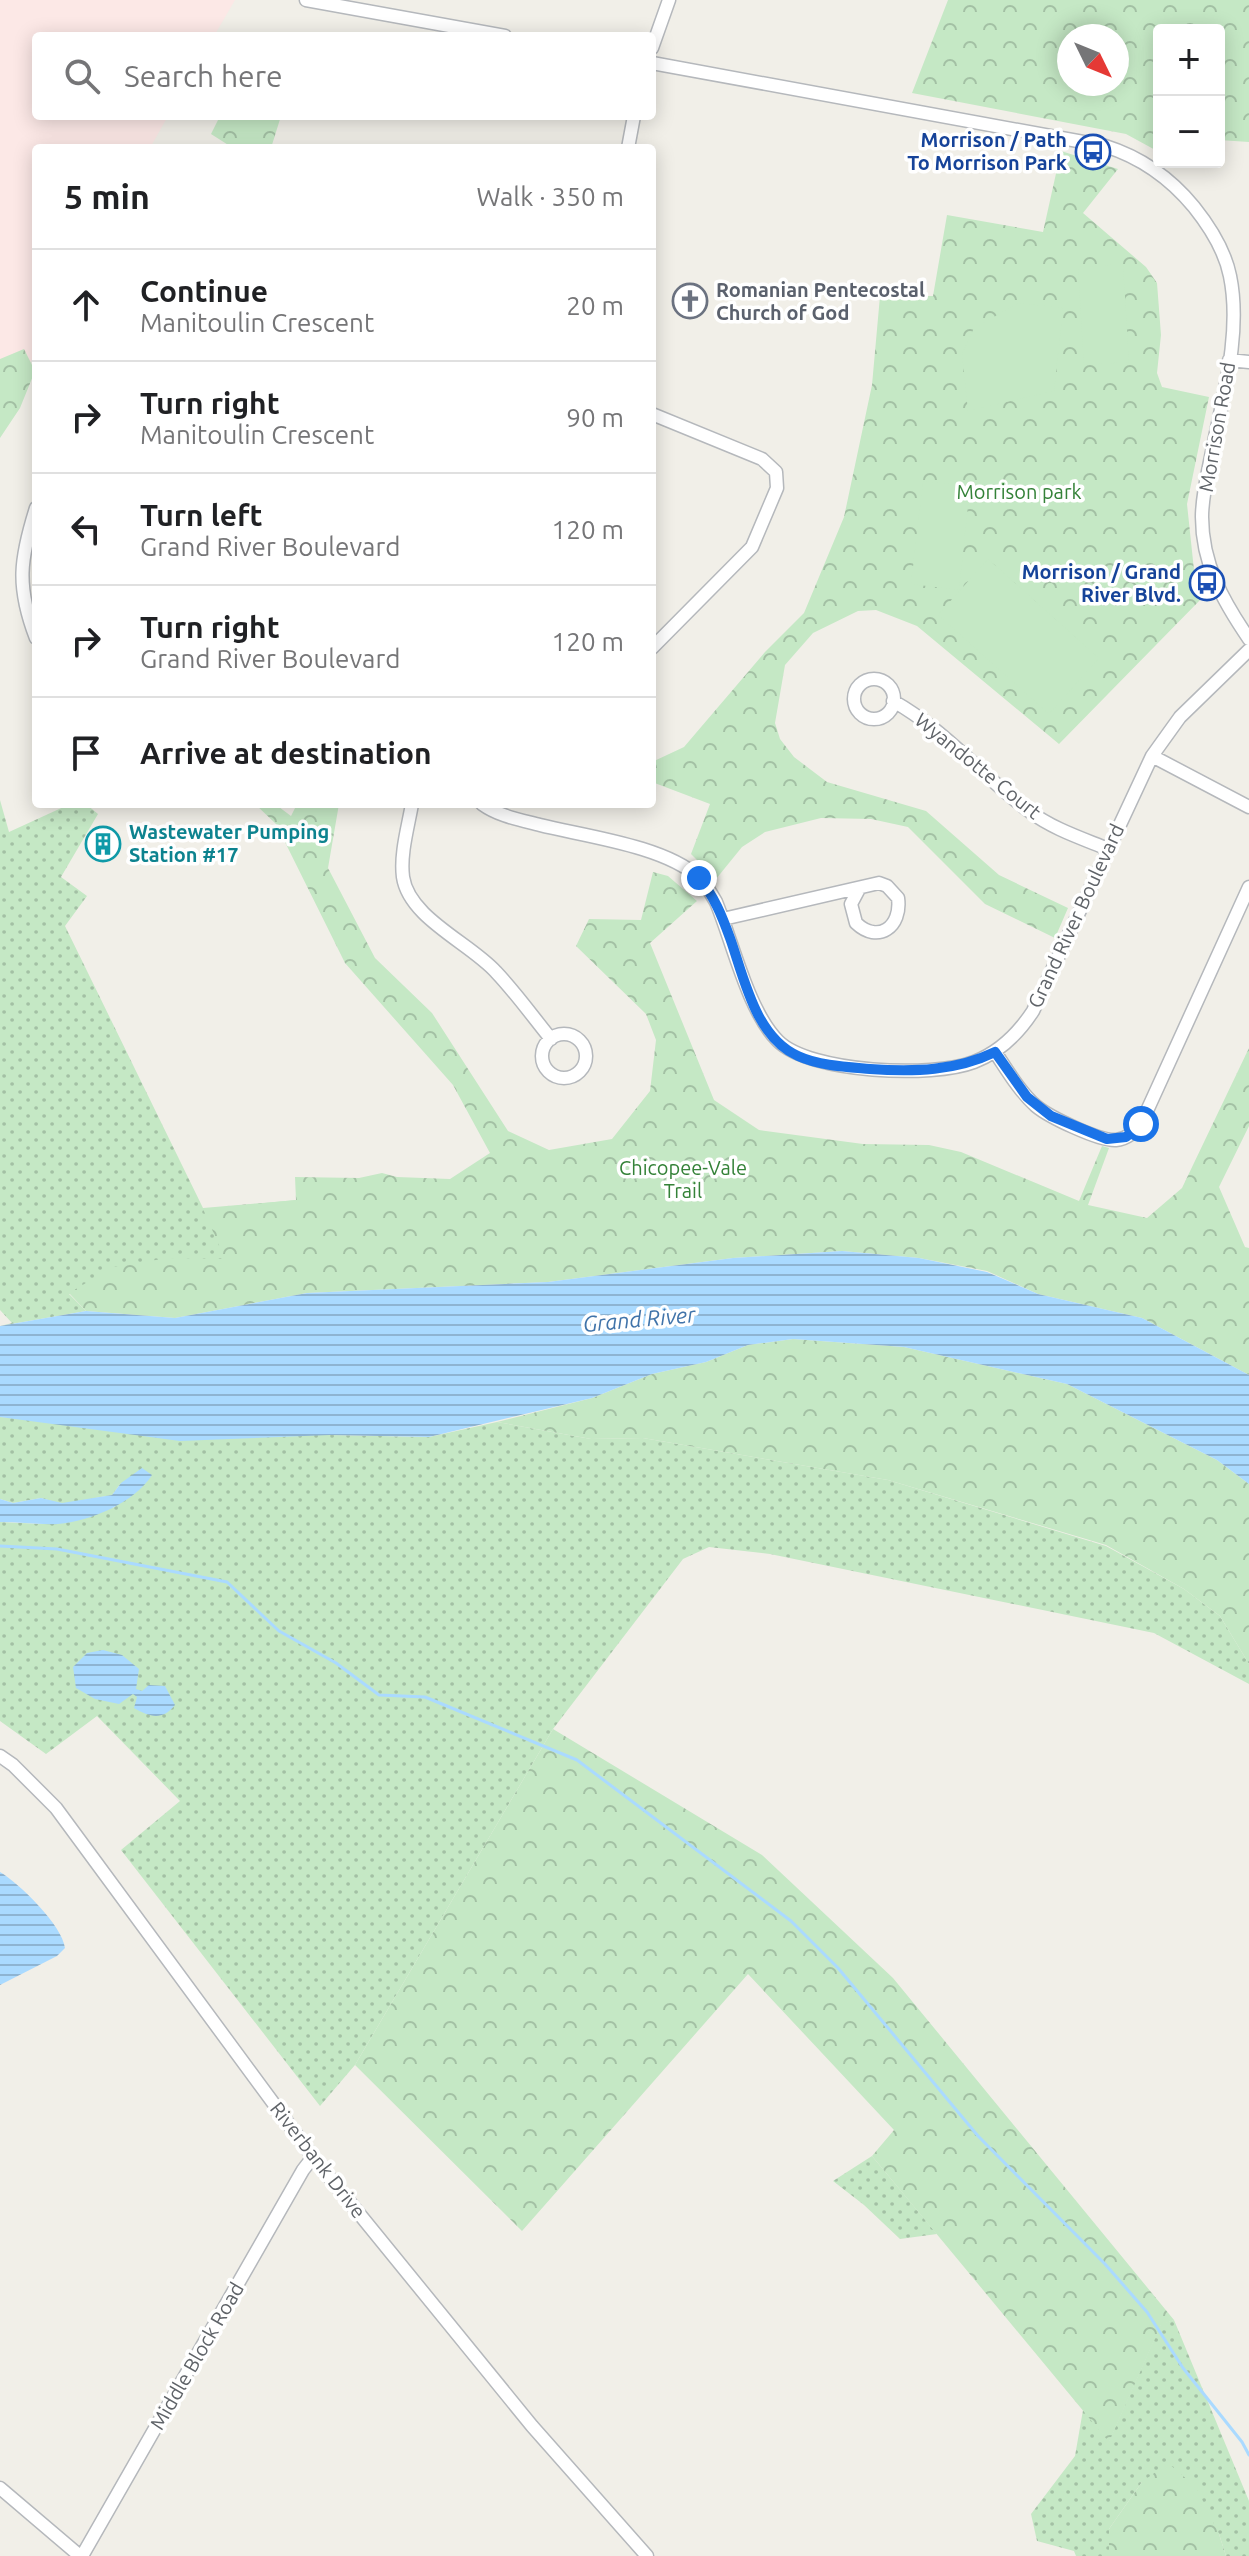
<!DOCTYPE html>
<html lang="en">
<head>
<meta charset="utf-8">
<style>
	:root { --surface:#fff; --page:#f2f2f2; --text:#202124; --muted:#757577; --line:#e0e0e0 }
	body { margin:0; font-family:Ubuntu,sans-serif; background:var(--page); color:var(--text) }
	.controls { position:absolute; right:24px; top:24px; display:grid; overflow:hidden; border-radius:8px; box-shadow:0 4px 20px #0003 }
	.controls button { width:72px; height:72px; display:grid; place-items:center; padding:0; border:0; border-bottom:2px solid var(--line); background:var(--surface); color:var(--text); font:40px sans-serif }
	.compass { position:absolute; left:1057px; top:24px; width:72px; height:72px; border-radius:50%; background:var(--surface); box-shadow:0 4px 20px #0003; rotate:133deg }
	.stop { position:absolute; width:24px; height:24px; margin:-18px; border:6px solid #1a73e8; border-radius:50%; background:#fff }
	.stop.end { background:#1a73e8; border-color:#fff; box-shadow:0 2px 8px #0008 }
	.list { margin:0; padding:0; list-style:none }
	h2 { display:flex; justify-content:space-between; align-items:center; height:104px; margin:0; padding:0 32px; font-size:34px }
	h2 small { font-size:26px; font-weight:400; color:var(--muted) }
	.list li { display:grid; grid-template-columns:52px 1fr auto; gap:24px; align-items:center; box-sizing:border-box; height:112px; padding:0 32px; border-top:2px solid var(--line) }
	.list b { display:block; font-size:30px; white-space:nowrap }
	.list p { margin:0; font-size:26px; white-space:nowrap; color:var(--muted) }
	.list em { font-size:26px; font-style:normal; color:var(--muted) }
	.icon { flex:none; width:44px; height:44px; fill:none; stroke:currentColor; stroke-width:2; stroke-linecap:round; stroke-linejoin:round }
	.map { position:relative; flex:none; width:1249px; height:2556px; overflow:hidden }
	.search { position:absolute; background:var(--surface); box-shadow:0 4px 20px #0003; left:32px; top:32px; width:624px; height:88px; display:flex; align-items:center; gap:20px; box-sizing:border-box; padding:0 28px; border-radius:8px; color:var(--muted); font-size:30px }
	.panel { position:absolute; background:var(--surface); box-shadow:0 4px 20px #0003; left:32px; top:144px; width:624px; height:664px; border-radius:8px }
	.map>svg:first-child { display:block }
</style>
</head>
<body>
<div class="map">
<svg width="1249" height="2556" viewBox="0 0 1249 2556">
	<defs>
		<pattern id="grass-dots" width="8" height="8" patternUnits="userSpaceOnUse" patternTransform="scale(2)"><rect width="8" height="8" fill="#c5e8c5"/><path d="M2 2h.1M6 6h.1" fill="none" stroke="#a3c0a4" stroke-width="1.8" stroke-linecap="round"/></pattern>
		<pattern id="forest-crowns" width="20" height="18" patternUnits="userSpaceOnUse" patternTransform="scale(2)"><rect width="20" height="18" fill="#c5e8c5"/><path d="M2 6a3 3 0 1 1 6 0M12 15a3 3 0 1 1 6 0" fill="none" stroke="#a3c0a4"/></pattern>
		<pattern id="water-rules" width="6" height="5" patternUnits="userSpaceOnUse" patternTransform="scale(2)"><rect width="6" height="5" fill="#aadaff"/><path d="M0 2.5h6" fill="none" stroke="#8eb4d2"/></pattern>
	</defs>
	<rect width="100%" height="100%" fill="#f1efe8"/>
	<path fill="#fce8e6" d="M0 0H235L214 36H36V116H168L150 148H36V352L0 417Z"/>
	<path fill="url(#grass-dots)" d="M0 800 9 832 70 804H86L98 814 61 877 87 896 65 926 203 1208 297 1200 304 1261 69 1294 86 1311 0 1326 12 1323 0 1310Z
		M0 1417 330 1435 429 1437 497 1422 591 1439 643 1438 888 1480 1106 1546 1184 1589 1220 1616 1249 1664V1684L1154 1633 770 1554 709 1547 683 1559 553 1729 355 2065 320 2106 121 1850 180 1801 97 1716 46 1754 0 1721V1522L43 1524 115 1507 121 1483 112 1495 62 1504 41 1498 13 1503 0 1499Z
		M872 2156 937 2234 900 2239 864 2205 833 2181Z
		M1174 2320 1249 2501V2556H1226L1219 2534 1142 2482 1109 2529V2556H1076L1074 2551 1037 2541 1031 2514 1075 2456 1083 2410 1109 2441 1161 2324Z"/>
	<path fill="url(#forest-crowns)" fill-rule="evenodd" d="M948 0H1249V142L1219 140V30H1159V152L1126 134 912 93ZM1069 36H1117V84H1069Z
		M220 116 248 119 250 116H281L271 148H233L211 134Z
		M1061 151 1118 169 1083 213 1146 267 1157 283 1161 335 1157 373 1162 387 1209 397 1187 504 1194 570 1203 597 1059 744 917 626 876 610 858 611 813 633 785 665 775 723 780 739 794 757 827 782 926 811 999 875 1068 908 1055 938 985 904 908 827 871 819 821 818 765 832 742 847 716 879 691 854 710 804 652 782V762L684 747 765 652 804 613 844 517 872 385 880 296H933L947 215 1043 232Z
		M24 349 35 371 20 408 0 438V359Z
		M255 804H275L291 816 297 804H339L328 868 375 958 432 1013 508 1131 549 1150 612 1139 650 1091 656 1040 646 1014 576 946 589 919 641 920 653 872 668 876 697 901 650 943 714 1100 759 1130 863 1144 929 1145 961 1152 1079 1201 1102 1146 1109 1148 1088 1205 1147 1218 1182 1188 1249 1048V1126L1219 1187 1245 1247 1249 1248V1375L1142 1318 1038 1294 987 1271 919 1258 842 1251 733 1258 548 1282 307 1293 175 1318 86 1311 69 1293 113 1267 168 1258 225 1259 203 1209 296 1200 295 1177 359 1178 382 1173 397 1177 450 1179 490 1153 453 1085 345 963 276 824Z
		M793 1339 904 1347 1067 1384 1217 1460 1249 1484V1664L1220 1616 1184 1589 1106 1545 888 1480 643 1438 591 1439 497 1422 592 1398 652 1374 706 1362 748 1345Z
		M553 1729 762 1855 893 1978 1174 2320 1161 2325 1109 2442 872 2156 894 2130 748 1974 522 2231 355 2065Z
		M1168 2463 1196 2487 1219 2534 1226 2556H1109V2529L1142 2482Z"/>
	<path fill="#c5e8c5" d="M1123 264 1129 362 1084 365 1078 267Z
		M1019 303 1063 308 1054 391 968 411 962 354 974 328Z
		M923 481 970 486 959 590 911 584Z
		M988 559 1099 658 1049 714 938 615Z"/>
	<path fill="url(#water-rules)" d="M842 1251 919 1258 987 1272 1038 1294 1142 1318 1249 1375V1484L1217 1460 1067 1384 904 1347 793 1339 748 1345 706 1362 652 1374 592 1398 429 1437 330 1435 180 1441 0 1417V1326L86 1311 175 1318 307 1293 548 1282 733 1258Z
		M142 1468 152 1475C134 1503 91 1521 58 1524 39 1525 19 1522 0 1522V1499L13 1503 41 1498 62 1503 112 1495 121 1483Z
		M103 1650 122 1655 139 1669 136 1689 142 1691 149 1685 165 1686 175 1705C162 1721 150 1717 134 1708L137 1697 133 1694 119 1704 95 1699 76 1688 73 1667 87 1653Z
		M0 1872C20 1884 62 1925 65 1948L57 1956 0 1985Z"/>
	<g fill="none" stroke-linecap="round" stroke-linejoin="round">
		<path stroke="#aadaff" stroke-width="3" d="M0 1546 57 1549 227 1582 279 1631 336 1663 379 1695 425 1697 577 1760 791 1921 838 1968 978 2136 1105 2264 1147 2312 1183 2368 1242 2442 1249 2455"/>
		<g stroke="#b5b8bc" stroke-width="15">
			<path id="minor" d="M306 0 505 36
				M652 48 669 0
				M652 63 1105 146C1140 157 1171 179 1194 207 1210 227 1225 251 1230 276 1242 334 1222 400 1211 457 1207 476 1202 497 1202 517 1202 564 1223 601 1249 639
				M628 148 634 116
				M1229 360 1249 362
				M652 414 762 459 776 472 777 488 752 547 652 648
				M36 508C20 559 16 586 36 638
				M854 699a20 20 0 1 1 40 0a20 20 0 1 1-40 0Z
				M893 701C945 730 982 776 1029 811 1053 829 1081 838 1108 849
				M1152 756 1249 807
				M412 804C408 827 400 854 403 877 409 918 470 943 496 972 516 993 533 1017 551 1039
				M482 804C498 816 521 820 540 825 584 836 665 846 698 877 706 884 711 893 716 902 733 943 748 1011 778 1041 810 1073 933 1078 974 1062 1000 1052 1018 1034 1033 1011L1152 756 1180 717 1249 650
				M723 919 879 883 887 886 898 898C902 927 878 944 856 923L851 904 859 889
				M542 1056a22 22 0 1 1 44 0a22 22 0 1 1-44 0Z
				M995 1052C1007 1070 1020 1092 1036 1106 1049 1117 1099 1141 1116 1140 1127 1139 1134 1132 1141 1124L1249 887
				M0 1756 13 1765 56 1808 313 2157 532 2426 647 2556
				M0 2488 80 2556
				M82 2556 303 2170 313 2157"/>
		</g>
		<use href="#minor" stroke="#fff" stroke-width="12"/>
	</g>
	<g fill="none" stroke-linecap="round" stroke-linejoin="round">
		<path stroke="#1a73e8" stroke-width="10" d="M699 878C714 896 722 916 730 938 744 977 755 1037 798 1056 820 1066 847 1067 870 1069 914 1072 956 1071 995 1052L1027 1097 1051 1116 1107 1139 1126 1137 1141 1124"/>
	</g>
	<defs>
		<g id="bus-ring" transform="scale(1.8)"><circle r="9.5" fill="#fff" stroke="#1a4fb4" stroke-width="1.5"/><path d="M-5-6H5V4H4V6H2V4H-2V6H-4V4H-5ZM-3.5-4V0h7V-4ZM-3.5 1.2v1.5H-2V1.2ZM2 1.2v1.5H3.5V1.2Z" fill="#1a4fb4"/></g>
		<g id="church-ring" transform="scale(1.8)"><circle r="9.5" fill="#fff" stroke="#6b7280" stroke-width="1.5"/><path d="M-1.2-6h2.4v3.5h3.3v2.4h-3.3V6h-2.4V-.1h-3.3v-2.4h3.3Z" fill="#6b7280"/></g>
		<g id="building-ring" transform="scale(1.8)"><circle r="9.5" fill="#fff" stroke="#0f9aa8" stroke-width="1.5"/><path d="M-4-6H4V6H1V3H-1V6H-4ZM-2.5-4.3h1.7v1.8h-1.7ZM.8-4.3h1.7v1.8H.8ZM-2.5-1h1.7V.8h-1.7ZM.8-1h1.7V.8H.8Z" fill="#0f9aa8"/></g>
	</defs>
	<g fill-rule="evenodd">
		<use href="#bus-ring" x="1093" y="152"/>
		<use href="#church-ring" x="690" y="301"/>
		<use href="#bus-ring" x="1207" y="583"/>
		<use href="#building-ring" x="103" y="844"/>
	</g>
	<g text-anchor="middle" stroke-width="7" stroke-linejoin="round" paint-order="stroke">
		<g font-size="20" font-weight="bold" fill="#164399" stroke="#fff" text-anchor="end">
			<text x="1067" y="147">Morrison / Path<tspan x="1067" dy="23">To Morrison Park</tspan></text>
			<text x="1181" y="579">Morrison / Grand<tspan x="1181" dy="23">River Blvd.</tspan></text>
		</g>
		<g font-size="20" font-weight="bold" fill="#5b616d" stroke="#fff" text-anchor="start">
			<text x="716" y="297">Romanian Pentecostal<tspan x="716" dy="23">Church of God</tspan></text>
		</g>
		<g font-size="20" fill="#5f6368" stroke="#fff">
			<text transform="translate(1217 427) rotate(-80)" y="7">Morrison Road</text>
			<text transform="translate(978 766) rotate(39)" y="7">Wyandotte Court</text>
			<text transform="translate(1076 916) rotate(-65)" y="7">Grand River Boulevard</text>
			<text transform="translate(318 2160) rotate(52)" y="7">Riverbank Drive</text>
			<text transform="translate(197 2356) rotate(-60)" y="7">Middle Block Road</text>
		</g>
		<g font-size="20" fill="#348238" stroke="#fff">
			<text x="1019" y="499">Morrison park</text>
			<text x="683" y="1175">Chicopee-Vale<tspan x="683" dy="23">Trail</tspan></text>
		</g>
		<g font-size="20" font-weight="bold" fill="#0d838f" stroke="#fff" text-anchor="start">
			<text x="129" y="839">Wastewater Pumping<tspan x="129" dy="23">Station #17</tspan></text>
		</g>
		<g font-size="22" font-style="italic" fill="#4174aa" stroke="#fff">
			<text transform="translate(639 1319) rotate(-5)" y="8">Grand River</text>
		</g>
	</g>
</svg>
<div class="controls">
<button>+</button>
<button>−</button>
</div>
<svg class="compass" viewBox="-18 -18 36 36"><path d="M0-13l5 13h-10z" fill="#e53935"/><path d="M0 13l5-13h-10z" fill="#757577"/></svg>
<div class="stop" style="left:1141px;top:1124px"></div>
<div class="stop end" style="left:699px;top:878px"></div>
<div class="search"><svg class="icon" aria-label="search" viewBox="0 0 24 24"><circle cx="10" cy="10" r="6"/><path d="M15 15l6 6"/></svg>Search here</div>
<section class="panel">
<h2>5 min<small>Walk · 350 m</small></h2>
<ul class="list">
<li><svg class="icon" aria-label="ahead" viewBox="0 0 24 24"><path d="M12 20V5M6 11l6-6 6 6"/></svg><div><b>Continue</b><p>Manitoulin Crescent</p></div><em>20 m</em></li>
<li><svg class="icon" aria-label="right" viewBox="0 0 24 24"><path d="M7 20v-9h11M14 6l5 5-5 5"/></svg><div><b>Turn right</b><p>Manitoulin Crescent</p></div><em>90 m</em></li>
<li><svg class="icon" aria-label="left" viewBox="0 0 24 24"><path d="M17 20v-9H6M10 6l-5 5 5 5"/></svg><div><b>Turn left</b><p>Grand River Boulevard</p></div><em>120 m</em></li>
<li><svg class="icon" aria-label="right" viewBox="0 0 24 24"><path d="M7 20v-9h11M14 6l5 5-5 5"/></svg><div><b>Turn right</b><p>Grand River Boulevard</p></div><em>120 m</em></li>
<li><svg class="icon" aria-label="arrive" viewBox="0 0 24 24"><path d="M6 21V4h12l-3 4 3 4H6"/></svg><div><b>Arrive at destination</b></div></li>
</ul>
</section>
</div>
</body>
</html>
